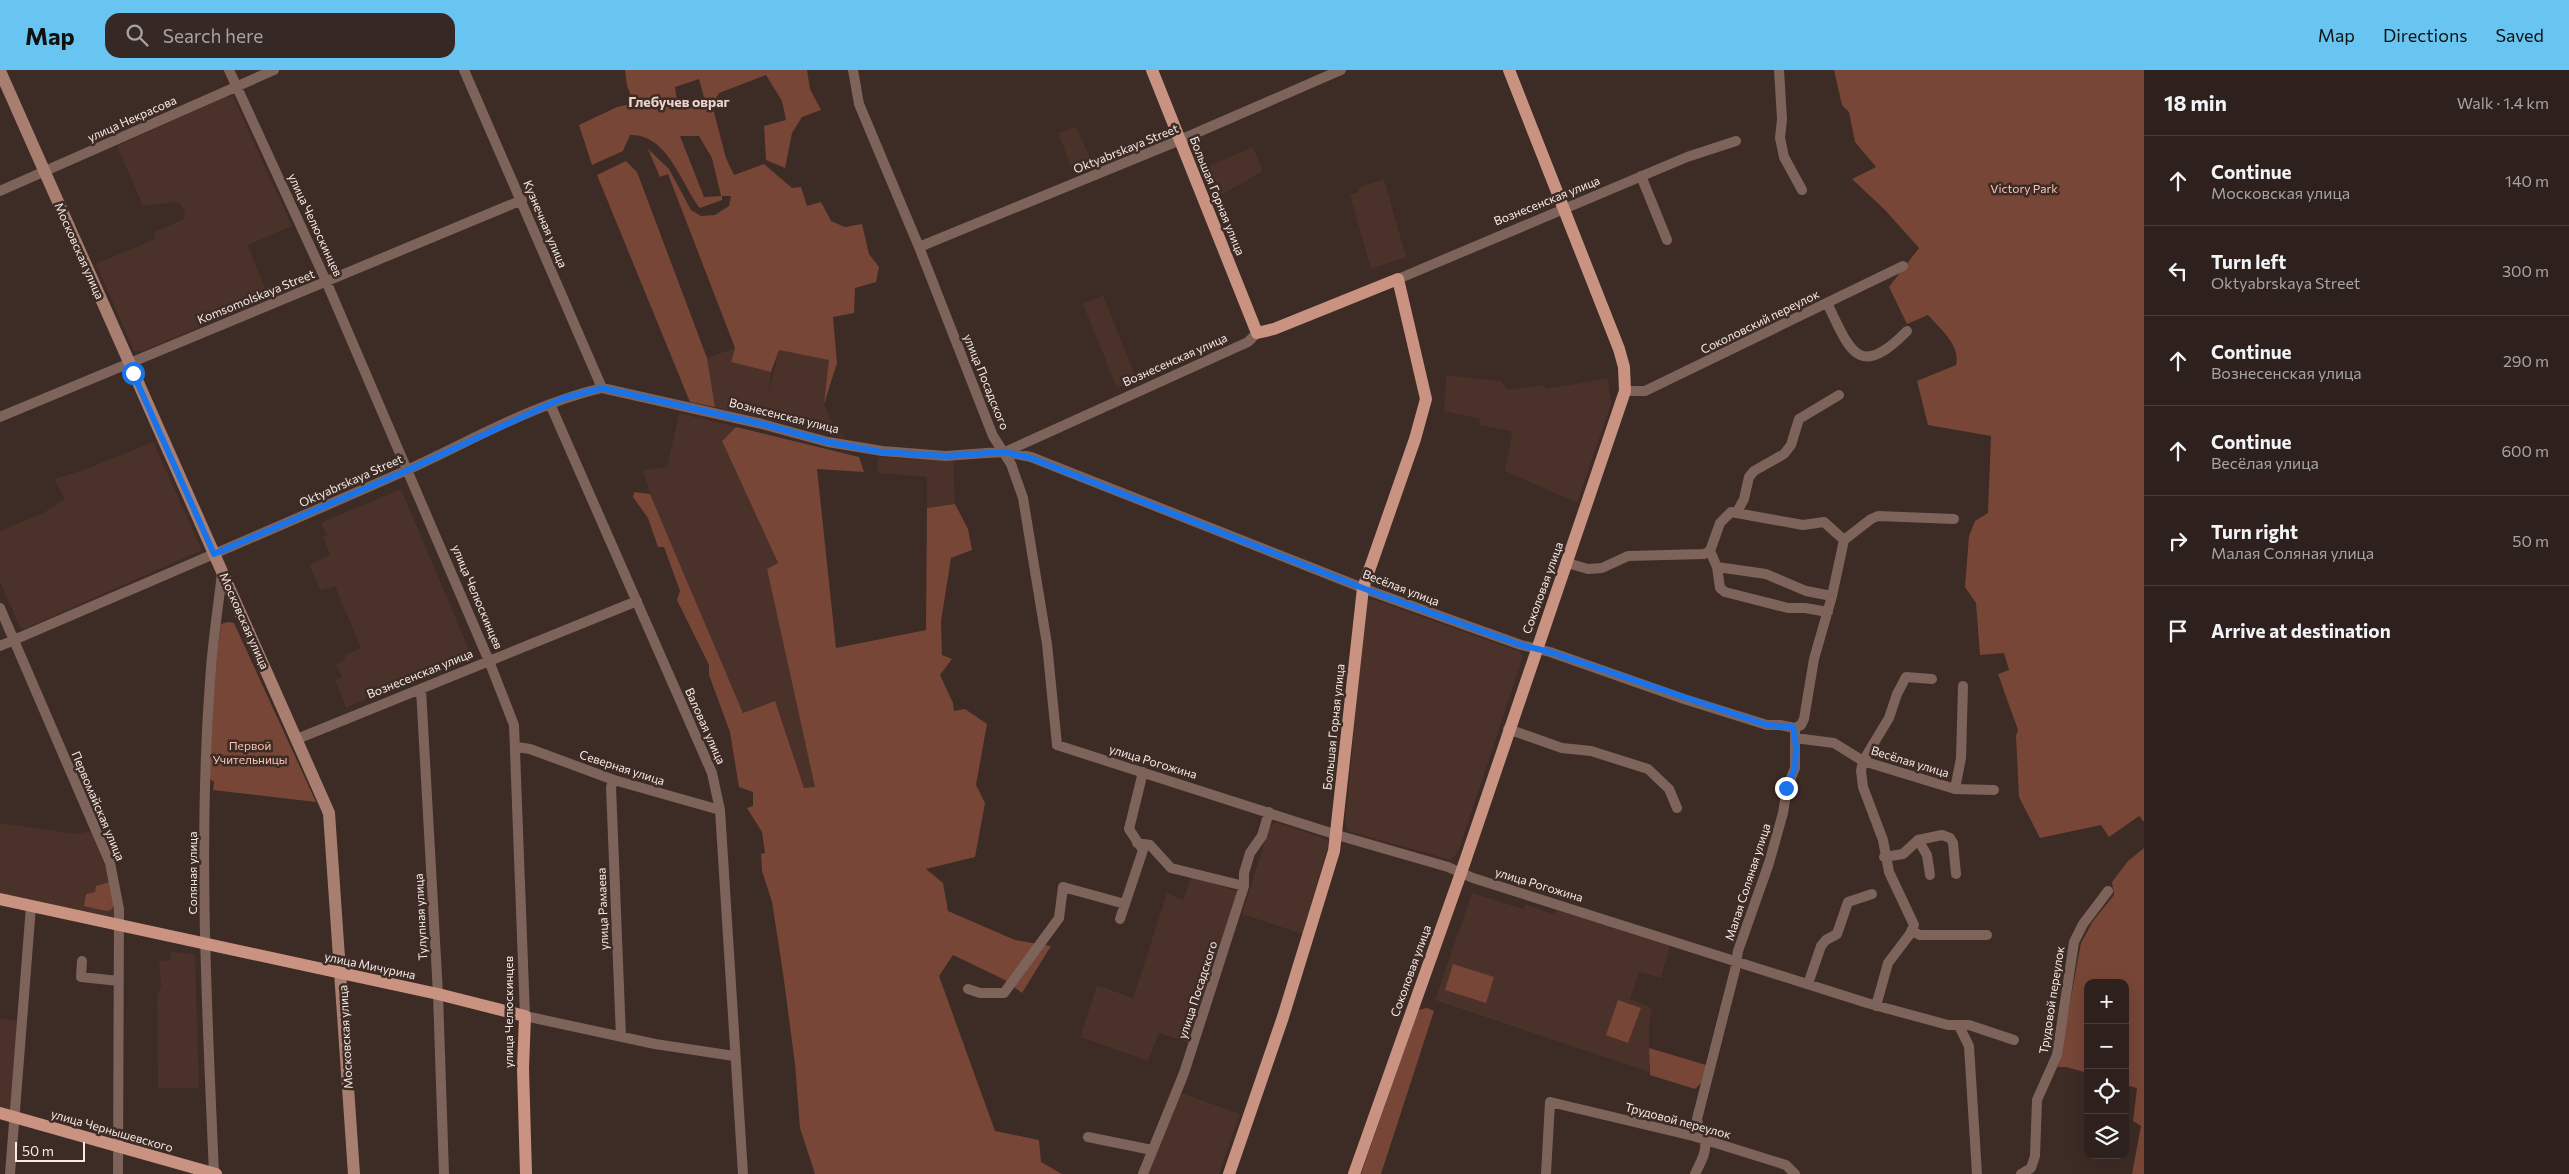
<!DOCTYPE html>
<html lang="en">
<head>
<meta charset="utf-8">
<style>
	:root { --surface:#2e201c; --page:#362825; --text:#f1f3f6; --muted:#a7a3a3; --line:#493e3b; --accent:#68c4f0 }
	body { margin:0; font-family:Commissioner,sans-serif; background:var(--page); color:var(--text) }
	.controls { position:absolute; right:15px; bottom:15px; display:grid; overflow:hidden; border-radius:10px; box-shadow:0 5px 20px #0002 }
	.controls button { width:45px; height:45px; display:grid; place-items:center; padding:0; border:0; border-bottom:1px solid var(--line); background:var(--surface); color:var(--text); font:25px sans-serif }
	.scale { position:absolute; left:15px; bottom:12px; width:70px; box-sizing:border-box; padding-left:5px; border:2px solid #f6e9e5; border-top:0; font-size:14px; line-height:18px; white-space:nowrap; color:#f6e9e5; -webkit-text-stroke:4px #3d2b25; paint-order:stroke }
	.stop { position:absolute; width:15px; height:15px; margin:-11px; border:4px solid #1a73e8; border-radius:50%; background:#fff }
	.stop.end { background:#1a73e8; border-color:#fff; box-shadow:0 1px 5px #0008 }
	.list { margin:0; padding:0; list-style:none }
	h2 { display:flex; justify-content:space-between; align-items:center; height:65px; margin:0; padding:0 20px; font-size:21px }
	h2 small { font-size:16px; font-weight:400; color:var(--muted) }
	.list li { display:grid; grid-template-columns:32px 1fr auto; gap:15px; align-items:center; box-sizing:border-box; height:90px; padding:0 20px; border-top:1px solid var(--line) }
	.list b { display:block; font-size:19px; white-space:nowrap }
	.list p { margin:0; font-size:16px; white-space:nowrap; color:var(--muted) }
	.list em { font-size:16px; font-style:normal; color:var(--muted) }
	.icon { flex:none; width:28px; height:28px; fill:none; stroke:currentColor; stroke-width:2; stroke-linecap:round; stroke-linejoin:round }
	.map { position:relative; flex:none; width:2144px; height:1104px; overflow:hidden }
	header { display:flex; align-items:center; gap:30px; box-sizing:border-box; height:70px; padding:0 25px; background:var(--accent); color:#111 }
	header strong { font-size:24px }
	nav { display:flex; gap:28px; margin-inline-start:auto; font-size:18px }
	.search { width:350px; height:45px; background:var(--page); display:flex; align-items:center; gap:12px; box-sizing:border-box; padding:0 18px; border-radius:15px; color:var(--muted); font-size:19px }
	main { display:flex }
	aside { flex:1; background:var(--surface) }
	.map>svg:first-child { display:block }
</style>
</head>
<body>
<header>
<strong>Map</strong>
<div class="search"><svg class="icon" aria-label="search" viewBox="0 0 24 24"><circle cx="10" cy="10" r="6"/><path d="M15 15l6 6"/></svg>Search here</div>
<nav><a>Map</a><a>Directions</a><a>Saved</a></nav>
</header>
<main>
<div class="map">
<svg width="2144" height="1104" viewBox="0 0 2144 1104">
	<rect width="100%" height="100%" fill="#3d2b25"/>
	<path fill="#4a3129" d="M227 26 233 27 292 156 248 175 269 229 139 282 134 281 96 194 155 169 154 162 184 149 185 143 180 134 175 132 143 136 117 76Z
		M1076 57 1091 90 1072 98 1058 63Z
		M1253 77 1263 101 1216 128 1204 98Z
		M1384 109 1406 187 1371 199 1350 125 1359 122 1358 118Z
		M1103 225 1137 310 1117 318 1083 234Z
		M735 278 731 292 771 302 769 322 779 280 830 290 824 334 833 356 846 368 715 337 707 288Z
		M1446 305 1501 311 1508 320 1542 315 1547 319 1608 308 1611 334 1577 433 1505 401 1512 365 1510 361 1479 355 1481 349 1444 341Z
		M679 343 736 357 722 371 778 494 767 499 816 717 804 718 775 632 743 643 650 424 643 400 667 397Z
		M153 372 202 480 24 559 20 557 0 512V461L43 443 65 429 54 409 84 400Z
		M878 387 953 391 955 434 927 438V407L877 403Z
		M401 419 469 580 346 638 335 610 342 607 336 595 343 591 346 585 361 578 335 516 321 521 309 495 330 485 323 467 327 465 321 453Z
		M1372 529 1518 581 1523 586 1459 780 1451 790 1348 761 1345 755 1366 533Z
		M1275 752 1326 769 1329 774 1302 864 1242 844 1269 758Z
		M0 753 76 764 91 761 109 806 118 845 114 849 0 824Z
		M1192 806 1238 822 1189 973 1159 963 1148 991 1080 967 1097 915 1133 928 1167 823 1183 830Z
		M1472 823 1524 839 1525 834 1553 844 1556 840 1670 876 1661 908 1639 902 1630 929 1652 938 1649 953V1002L1435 930Z
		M171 881 195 885 199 1018H158L157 925 161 916 159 891 171 890Z
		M0 948 20 951 12 1041 0 1037Z
		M1173 1020 1240 1044 1219 1104H1145Z"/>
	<path fill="#774636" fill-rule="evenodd" d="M625 0H807L810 19 821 40 802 47 792 63 785 98 766 90 764 56 786 50 782 31 766 5 719 23 712 35 726 88 734 105 764 94 792 118 801 117 807 136 821 132 831 151 845 157 862 154 869 184 879 197 876 212 855 218 854 243 833 247 837 293 824 334 829 290 779 280 771 302 731 292 735 278 668 104 660 107 648 79 669 99 691 140 701 146 715 145 729 136 731 126H722V130L700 138C681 114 668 64 630 65L623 81 592 95 579 55 617 37 634 33 627 16ZM699 9 705 31 678 40 675 17ZM680 66H699L712 88 721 126 704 127Z
		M1834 0H2144V752L2139 746 2109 767 2101 755 2040 768 2019 727 2016 666 2018 660 1998 604 2009 600 2004 583 1980 585 1976 533 1965 517 1969 466 1975 451 1988 443 1991 366 1928 355 1917 311 1956 295C1961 275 1940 259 1928 245L1907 254 1889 217 1919 178 1885 140 1852 109 1876 97 1855 72 1849 42 1842 35Z
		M626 91 637 102 707 288 715 337 690 332 597 105Z
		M736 357 859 387 864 402 817 399 836 578 926 560 927 438 955 434 968 459 972 480 951 488 941 551 942 585 952 589 940 605 953 633 954 641 965 639 987 654 976 715 985 733 975 787 926 799 943 813 948 841 1015 870 1051 876 1022 923 1005 910 953 885 939 906 995 1061 1039 1070 1041 1092 1062 1104H815L800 1058 795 994 783 903 772 832 762 801 761 784 765 783 762 762 747 738 753 736V722L739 717 730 662 709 605V595L677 530 680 521 664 477H658L648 448 633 427 634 422 650 424 743 643 775 631 804 718 815 717 767 499 778 493 722 371Z
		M228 552 234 553 316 732 213 720 214 712 208 708 214 610 221 554Z
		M2144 778V1104H2132L2141 1056 2133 1051 2137 1018 2125 1015V913H2088V1003L2066 997H2058L2081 873 2093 851 2114 825 2112 812 2128 791Z
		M110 812 115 834 111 840 106 841 84 836 86 824 95 822 96 816Z
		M1453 894 1494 907 1486 933 1445 920Z
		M1618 930 1641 938 1628 973 1606 965Z
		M1427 938 1434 941 1381 1104H1361L1418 940Z
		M1649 978 1706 995 1703 1011 1695 1019 1650 1005Z"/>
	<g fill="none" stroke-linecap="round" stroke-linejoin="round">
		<path stroke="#7d635a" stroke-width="10" d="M229 0 326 211 489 591 514 655 525 946 655 974 734 986
			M464 0 602 318
			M853 0 859 34 919 177 993 366 1011 394 1023 428 1047 574 1057 675 1337 765 1448 797 1473 808 1867 933 1948 955H1969L2014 970
			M1779 0 1782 49 1780 68 1784 87 1802 120
			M1641 106 1667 170
			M0 121 274 0
			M919 177 1180 70 1341 0
			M1398 209 1687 87 1736 71
			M1827 233C1850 280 1858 311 1907 261
			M1625 321H1645L1903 196
			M550 334 712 703 720 740 743 1104
			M0 347 522 130
			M1005 382 1031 387 1373 522 1521 575 1550 582 1684 629 1767 655H1780L1795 658
			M1737 442 1744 429 1749 407 1754 401 1784 384 1791 375 1799 349 1839 325
			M1844 470 1871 449 1878 446 1954 449
			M1710 481 1720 453 1731 442 1803 455 1824 452 1844 470
			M1710 481 1717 497 1720 518 1725 522 1788 538H1805L1828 542
			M1567 493 1588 499 1602 498 1628 486 1704 484 1710 481
			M1717 497 1766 504 1806 521 1832 526
			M0 538 110 793 119 839 118 1104
			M0 576C136 517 272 460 407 400 471 371 533 334 602 318L762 354 828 372 882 381 946 386 986 383 1005 382 1248 272 1257 263
			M421 619 438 924 444 1104
			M1795 658 1801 655 1804 649 1814 589 1832 526 1844 470
			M1508 659 1562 678 1591 681 1648 699 1669 719 1677 738
			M1795 668 1834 673 1863 691 1955 719 1994 720
			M297 669 637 531
			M517 677 530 679 614 710 720 740
			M614 710 611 717 621 967
			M1955 719 1961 688 1963 616
			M1918 770 1927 785 1930 805
			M1137 773 1150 775 1171 798 1244 816
			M1884 787 1903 784 1918 770 1942 765 1950 768 1953 773 1956 804
			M1120 849 1143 780 1129 759 1143 702
			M1912 861 1920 865H1987
			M82 891 81 907 119 911
			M1808 914 1821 876 1826 870 1837 864 1848 832 1872 824
			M968 919 980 923H1004L1059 848 1063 817 1125 834
			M1876 936 1888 893 1910 864 1914 855 1889 802 1883 770 1863 717 1861 701 1863 691 1889 648 1897 624 1906 607 1932 609
			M1959 956 1969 976 1977 1104
			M1088 1067 1152 1080
			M10 1104 31 836
			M214 1104C207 940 198 775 210 612 212 575 218 539 222 503
			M1143 1104 1184 1003 1244 816V803L1250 783 1262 766 1269 742
			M1546 1104 1550 1032 1693 1066 1786 1095 1795 1104
			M1695 1104C1699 1095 1707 1083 1705 1073 1703 1064 1698 1059 1697 1049L1735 900 1738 881 1769 793 1783 743 1787 718 1795 698V658
			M2021 1104 2031 1098 2035 1086 2037 1030 2057 985 2074 872 2083 854 2108 821"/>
		<path stroke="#a87e70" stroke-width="12" d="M0 1 329 743 354 1104"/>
		<path stroke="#ca9381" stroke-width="12" d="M1152 0 1257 263 1274 259 1398 209 1426 329 1415 369 1363 518 1334 781 1283 947 1229 1104
			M0 829 438 924 525 946 523 998 526 1104
			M0 1043 216 1104
			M1354 1104 1461 803 1625 321 1624 297 1619 279 1509 0"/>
	</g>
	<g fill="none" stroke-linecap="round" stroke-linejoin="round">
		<path stroke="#1a73e8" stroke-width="6" d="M133 303 214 484 408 400 550 334 564 328 602 318 762 354 828 372 882 382 946 386 1004 382 1031 388 1373 522 1521 575 1550 582 1767 655 1793 657 1796 676 1795 698 1786 718"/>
	</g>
	<g text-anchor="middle" stroke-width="5" stroke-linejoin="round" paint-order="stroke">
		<g font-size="12" fill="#f6e9e5" stroke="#3d2b25">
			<text transform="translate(132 49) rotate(-24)" y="4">улица Некрасова</text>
			<text transform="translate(1126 79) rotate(-22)" y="4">Oktyabrskaya Street</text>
			<text transform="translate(1217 126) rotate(68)" y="4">Большая Горная улица</text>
			<text transform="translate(1547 131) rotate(-22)" y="4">Вознесенская улица</text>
			<text transform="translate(545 154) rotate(67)" y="4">Кузнечная улица</text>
			<text transform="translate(315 155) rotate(65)" y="4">улица Челюскинцев</text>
			<text transform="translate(79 181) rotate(66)" y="4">Московская улица</text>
			<text transform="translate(256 227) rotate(-22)" y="4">Komsomolskaya Street</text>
			<text transform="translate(1760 252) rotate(-26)" y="4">Соколовский переулок</text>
			<text transform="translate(1175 290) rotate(-24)" y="4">Вознесенская улица</text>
			<text transform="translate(986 312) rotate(68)" y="4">улица Посадского</text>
			<text transform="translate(784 346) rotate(14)" y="4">Вознесенская улица</text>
			<text transform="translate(351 411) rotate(-24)" y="4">Oktyabrskaya Street</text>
			<text transform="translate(1401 518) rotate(21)" y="4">Весёлая улица</text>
			<text transform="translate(1543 518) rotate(-70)" y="4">Соколовая улица</text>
			<text transform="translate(477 527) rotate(67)" y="4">улица Челюскинцев</text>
			<text transform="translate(244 551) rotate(66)" y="4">Московская улица</text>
			<text transform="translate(420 604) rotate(-22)" y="4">Вознесенская улица</text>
			<text transform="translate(705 656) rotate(66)" y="4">Валовая улица</text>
			<text transform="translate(1334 657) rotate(-84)" y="4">Большая Горная улица</text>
			<text transform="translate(1153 692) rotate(17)" y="4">улица Рогожина</text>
			<text transform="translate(1910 692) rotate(17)" y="4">Весёлая улица</text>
			<text transform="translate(622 698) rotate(18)" y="4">Северная улица</text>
			<text transform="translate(98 736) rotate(67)" y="4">Первомайская улица</text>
			<text transform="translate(193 803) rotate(-90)" y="4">Соляная улица</text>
			<text transform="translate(1748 812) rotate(-72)" y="4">Малая Соляная улица</text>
			<text transform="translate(1539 815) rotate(17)" y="4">улица Рогожина</text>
			<text transform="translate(603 839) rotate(-92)" y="4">улица Рамаева</text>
			<text transform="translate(421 847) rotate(-93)" y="4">Тулупная улица</text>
			<text transform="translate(370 896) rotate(12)" y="4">улица Мичурина</text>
			<text transform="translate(1411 901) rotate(-70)" y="4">Соколовая улица</text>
			<text transform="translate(1198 920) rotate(-72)" y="4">улица Посадского</text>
			<text transform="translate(2052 930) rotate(-81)" y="4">Трудовой переулок</text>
			<text transform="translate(509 942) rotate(-90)" y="4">улица Челюскинцев</text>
			<text transform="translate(346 967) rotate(-93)" y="4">Московская улица</text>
			<text transform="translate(1678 1051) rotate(15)" y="4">Трудовой переулок</text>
			<text transform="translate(112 1061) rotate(16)" y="4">улица Чернышевского</text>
		</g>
		<g font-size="12" fill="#fcc5b3" stroke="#3d2b25">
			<text x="2024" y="123">Victory Park</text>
			<text x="250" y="680">Первой<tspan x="250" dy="14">Учительницы</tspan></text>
		</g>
		<g font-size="14" font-weight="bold" fill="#ebd3cb" stroke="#3d2b25">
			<text x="679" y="37">Глебучев овраг</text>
		</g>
	</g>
</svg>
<div class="controls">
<button>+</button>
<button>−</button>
<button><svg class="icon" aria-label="locate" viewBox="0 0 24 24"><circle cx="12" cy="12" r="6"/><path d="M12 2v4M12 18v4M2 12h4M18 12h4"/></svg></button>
<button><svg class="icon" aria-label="layers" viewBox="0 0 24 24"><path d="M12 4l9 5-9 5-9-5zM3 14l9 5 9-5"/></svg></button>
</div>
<div class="scale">50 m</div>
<div class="stop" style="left:133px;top:303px"></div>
<div class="stop end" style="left:1786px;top:718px"></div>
</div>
<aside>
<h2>18 min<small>Walk · 1.4 km</small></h2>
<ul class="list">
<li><svg class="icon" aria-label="ahead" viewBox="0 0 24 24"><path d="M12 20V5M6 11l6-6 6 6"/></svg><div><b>Continue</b><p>Московская улица</p></div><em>140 m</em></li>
<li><svg class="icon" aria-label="left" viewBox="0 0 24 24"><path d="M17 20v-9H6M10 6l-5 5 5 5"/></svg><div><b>Turn left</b><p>Oktyabrskaya Street</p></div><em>300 m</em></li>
<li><svg class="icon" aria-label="ahead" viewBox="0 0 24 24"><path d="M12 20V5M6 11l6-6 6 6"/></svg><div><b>Continue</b><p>Вознесенская улица</p></div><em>290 m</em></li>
<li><svg class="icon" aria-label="ahead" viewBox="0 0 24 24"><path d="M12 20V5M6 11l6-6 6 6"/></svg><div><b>Continue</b><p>Весёлая улица</p></div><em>600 m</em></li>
<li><svg class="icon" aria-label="right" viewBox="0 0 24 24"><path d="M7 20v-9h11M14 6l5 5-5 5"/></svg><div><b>Turn right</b><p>Малая Соляная улица</p></div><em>50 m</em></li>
<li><svg class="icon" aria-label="arrive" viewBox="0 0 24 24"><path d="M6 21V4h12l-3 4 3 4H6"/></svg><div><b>Arrive at destination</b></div></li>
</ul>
</aside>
</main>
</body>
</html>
